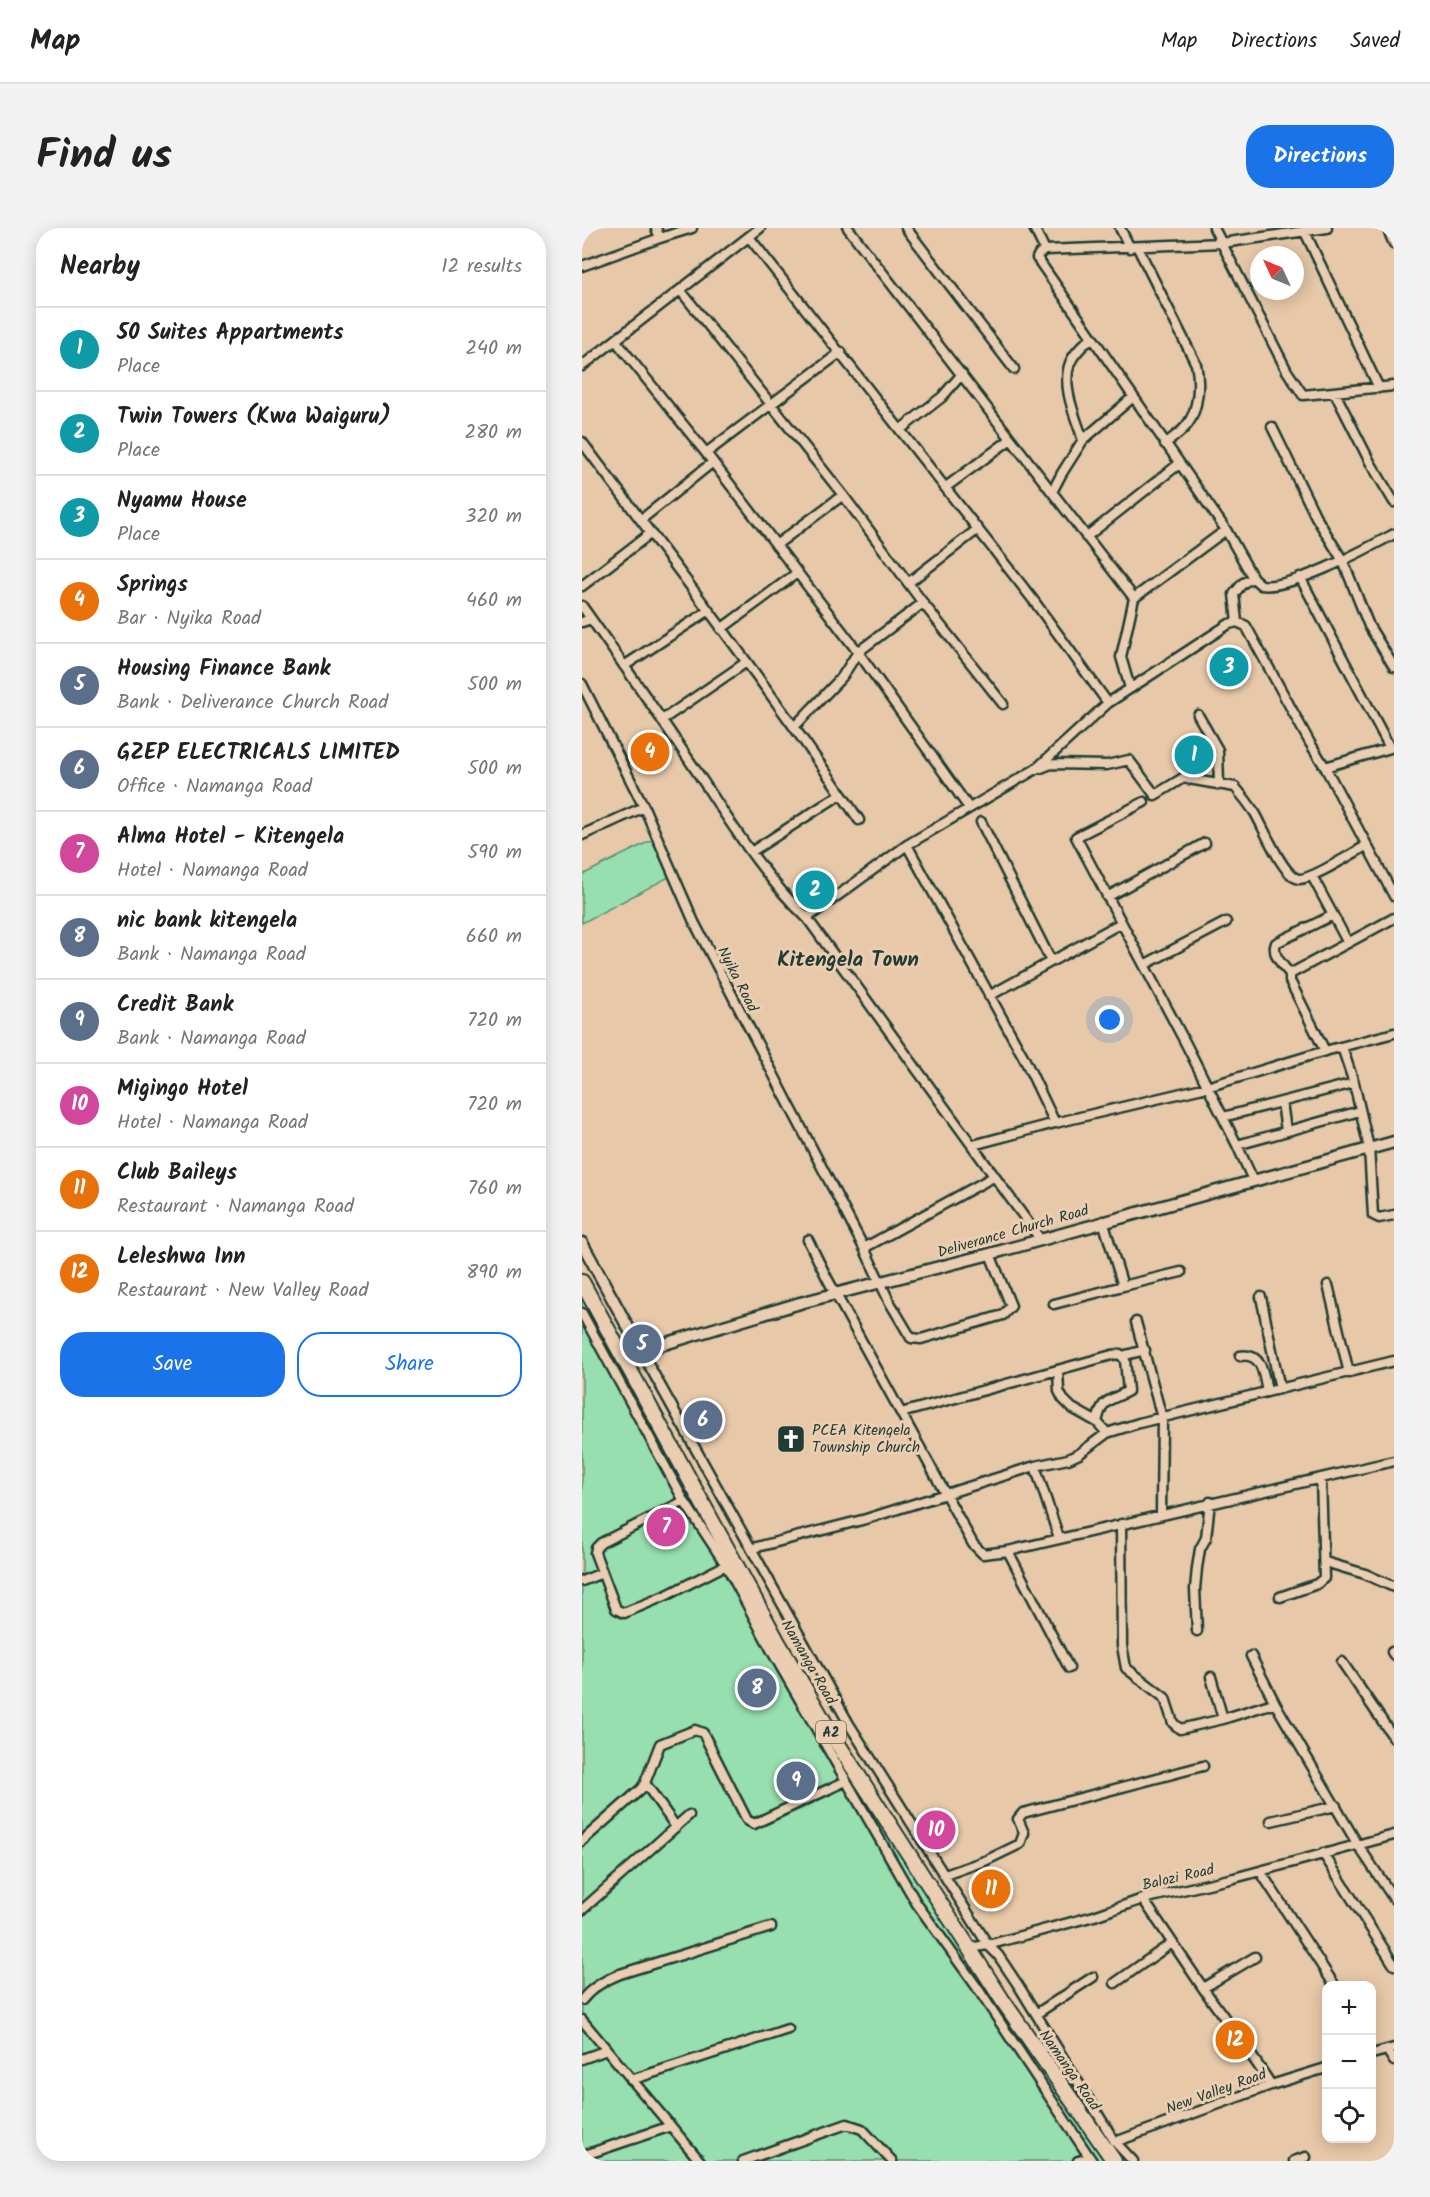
<!DOCTYPE html>
<html lang="en">
<head>
<meta charset="utf-8">
<style>
	:root { --surface:#fff; --page:#f2f2f2; --text:#222; --muted:#767676; --line:#e0e0e0; --accent:#1a73e8 }
	body { margin:0; font-family:Kalam,sans-serif; background:var(--page); color:var(--text) }
	.controls { position:absolute; right:18px; bottom:18px; display:grid; overflow:hidden; border-radius:12px; box-shadow:0 3px 15px #0003 }
	.controls button { width:54px; height:54px; display:grid; place-items:center; padding:0; border:0; border-bottom:2px solid var(--line); background:var(--surface); color:var(--text); font:30px sans-serif }
	.compass { position:absolute; left:668px; top:18px; width:54px; height:54px; border-radius:50%; background:var(--surface); box-shadow:0 3px 15px #0003; rotate:314deg }
	.you { position:absolute; left:528px; top:792px; width:21px; height:21px; margin:-15px; border:4px solid #fff; border-radius:50%; background:#1a73e8; box-shadow:0 0 0 9px #1a73e833 }
	.badge { display:grid; place-items:center; width:39px; height:39px; border-radius:50%; background:var(--accent); color:#fff; font-size:20px; font-weight:700 }
	.pin { position:absolute; translate:-50% -50%; border:3px solid #fff; box-shadow:0 2px 6px #0006 }
	.list { margin:0; padding:0; list-style:none }
	h2 { display:flex; justify-content:space-between; align-items:center; height:78px; margin:0; padding:0 24px; font-size:26px }
	h2 small { font-size:20px; font-weight:400; color:var(--muted) }
	.list li { display:grid; grid-template-columns:39px 1fr auto; gap:18px; align-items:center; box-sizing:border-box; height:84px; padding:0 24px; border-top:2px solid var(--line) }
	.list b { display:block; font-size:22px; white-space:nowrap }
	.list p { margin:0; font-size:20px; white-space:nowrap; color:var(--muted) }
	.list em { font-size:20px; font-style:normal; color:var(--muted) }
	.actions { display:flex; gap:12px; padding:18px 24px }
	.actions a { flex:1; padding:14px 0; border:2px solid var(--accent); border-radius:24px; text-align:center; font-size:21px; color:var(--accent) }
	.actions .main { background:var(--accent); color:#fff }
	.icon { flex:none; width:33px; height:33px; fill:none; stroke:currentColor; stroke-width:2; stroke-linecap:round; stroke-linejoin:round }
	.map { position:relative; flex:none; width:812px; height:1933px; overflow:hidden; border-radius:24px }
	header { display:flex; align-items:center; gap:36px; box-sizing:border-box; height:84px; padding:0 30px; background:var(--surface); border-bottom:2px solid var(--line) }
	header strong { font-size:28px }
	nav { display:flex; gap:33px; margin-inline-start:auto; font-size:21px }
	.intro { display:flex; align-items:center; justify-content:space-between; box-sizing:border-box; height:144px; padding:0 36px }
	h1 { margin:0; font-size:42px }
	.button { padding:15px 27px; border-radius:24px; background:var(--accent); color:#fff; font-size:21px; font-weight:700 }
	main { display:flex; gap:36px; padding:0 36px }
	aside { flex:1; background:var(--surface); border-radius:24px; box-shadow:0 3px 15px #0003 }
	.map>svg:first-child { display:block }
</style>
</head>
<body>
<header>
<strong>Map</strong>
<nav><a>Map</a><a>Directions</a><a>Saved</a></nav>
</header>
<div class="intro"><h1>Find us</h1><a class="button">Directions</a></div>
<main>
<aside>
<h2>Nearby<small>12 results</small></h2>
<ul class="list">
<li><span class="badge" style="background:#0f9aa8">1</span><div><b>50 Suites Appartments</b><p>Place</p></div><em>240 m</em></li>
<li><span class="badge" style="background:#0f9aa8">2</span><div><b>Twin Towers (Kwa Waiguru)</b><p>Place</p></div><em>280 m</em></li>
<li><span class="badge" style="background:#0f9aa8">3</span><div><b>Nyamu House</b><p>Place</p></div><em>320 m</em></li>
<li><span class="badge" style="background:#e8710a">4</span><div><b>Springs</b><p>Bar · Nyika Road</p></div><em>460 m</em></li>
<li><span class="badge" style="background:#5c6f8a">5</span><div><b>Housing Finance Bank</b><p>Bank · Deliverance Church Road</p></div><em>500 m</em></li>
<li><span class="badge" style="background:#5c6f8a">6</span><div><b>GZEP ELECTRICALS LIMITED</b><p>Office · Namanga Road</p></div><em>500 m</em></li>
<li><span class="badge" style="background:#d1479c">7</span><div><b>Alma Hotel - Kitengela</b><p>Hotel · Namanga Road</p></div><em>590 m</em></li>
<li><span class="badge" style="background:#5c6f8a">8</span><div><b>nic bank kitengela</b><p>Bank · Namanga Road</p></div><em>660 m</em></li>
<li><span class="badge" style="background:#5c6f8a">9</span><div><b>Credit Bank</b><p>Bank · Namanga Road</p></div><em>720 m</em></li>
<li><span class="badge" style="background:#d1479c">10</span><div><b>Migingo Hotel</b><p>Hotel · Namanga Road</p></div><em>720 m</em></li>
<li><span class="badge" style="background:#e8710a">11</span><div><b>Club Baileys</b><p>Restaurant · Namanga Road</p></div><em>760 m</em></li>
<li><span class="badge" style="background:#e8710a">12</span><div><b>Leleshwa Inn</b><p>Restaurant · New Valley Road</p></div><em>890 m</em></li>
</ul>
<div class="actions"><a class="main">Save</a><a>Share</a></div>
</aside>
<div class="map">
<svg width="812" height="1933" viewBox="0 0 812 1933">
	<rect width="100%" height="100%" fill="#e7c8a8"/>
	<filter id="ink" filterUnits="userSpaceOnUse"><feTurbulence type="fractalNoise" baseFrequency=".0167" numOctaves="2"/><feDisplacementMap in="SourceGraphic" scale="12" xChannelSelector="R" yChannelSelector="G"/><feConvolveMatrix kernelMatrix="1 2 1 2 8 2 1 2 1" color-interpolation-filters="sRGB"/></filter>
	<g filter="url(#ink)">
		<path fill="#97dfae" stroke="#5b8e71" stroke-width="1.5" d="M70 612 87 649 0 695V647Z
			M0 1055 197 1416 528 1933H0Z"/>
		<g fill="none" stroke-linecap="round" stroke-linejoin="round">
			<g stroke="#1f3d34" stroke-width="13">
				<path id="minor" d="M266 0 429 211 364 259
					M324 0 432 141
					M452 0 463 22
					M538 0 548 20
					M632 0 705 143 721 167 812 158
					M745 0 640 15 463 22 457 26 455 30 644 302 671 350 679 357C709 362 784 321 812 306
					M805 0 812 16
					M723 4 797 160
					M167 9 452 373 526 475
					M78 10 110 0
					M556 20 614 136C618 154 617 181 605 197 600 204 590 210 583 216
					M0 38 78 10 74 0
					M99 63 261 267 341 375 421 476
					M34 113 124 225 276 424 387 580
					M0 138 178 0
					M753 165 788 234 812 274
					M690 199 734 289 761 333 787 398 812 439
					M319 201 360 169 380 146
					M429 211 552 370 539 429 548 460
					M501 212C494 190 479 159 488 135 492 125 501 117 509 110
					M0 214C94 339 189 463 277 592
					M124 225 259 124
					M470 264 480 245 501 212 550 170
					M60 291 131 234
					M504 309 597 236
					M194 317 261 267
					M718 349 808 520
					M326 355 396 301
					M0 358 69 305
					M552 370 644 302
					M0 378C39 433 78 488 115 544 149 595 180 647 225 690L458 1011
					M0 394 9 391
					M655 394 652 366 661 355 671 350
					M139 401 215 345
					M42 438 126 383
					M0 456 62 579 112 694 282 1020 307 1073 329 1110 339 1111 421 1087 429 1078 408 1026
					M616 487 636 522 637 557
					M80 492 163 435
					M213 498 260 449 276 424 341 375
					M743 539 812 519
					M459 540 469 536 525 537 547 532 573 567 601 550 653 559C660 567 667 576 673 585 681 598 701 649 717 651 729 652 771 625 784 618
					M562 574 494 609 604 816 655 917 671 952
					M399 594 469 733
					M0 607 62 579
					M325 617 442 830 473 895
					M169 624 259 566
					M730 648 766 715
					M525 669 623 615
					M225 690 325 617 454 541 526 475 647 396 655 394 664 398 728 515 743 539 812 668
					M562 737 644 694
					M708 746C701 737 689 727 694 715L751 687
					M407 768 539 695
					M760 819 772 855 787 920 791 987 797 990 812 987
					M743 823 708 753V746L812 690
					M700 874 704 903
					M641 889 772 855
					M391 917 473 895 625 859 743 823 812 805
					M655 917 778 883
					M226 1012 246 1052 391 1316 401 1326 426 1323 812 1233
					M282 1020 413 948
					M746 1057 767 1145
					M541 1058 599 1044
					M679 1069 698 1161
					M472 1076 541 1058 521 993
					M0 1085 102 1273 144 1337 192 1427 335 1676 394 1758 510 1933
					M554 1094 580 1190 579 1286
					M59 1123 267 1496 406 1717 416 1727 438 1760 533 1914 551 1933
					M540 1128 563 1122
					M658 1128C681 1124 682 1148 685 1164
					M476 1142 477 1163 481 1171 490 1180 515 1194 525 1205 557 1195 812 1133
					M319 1185 530 1127 538 1126 543 1132 546 1163C525 1175 521 1169 515 1194
					M453 1238 477 1310
					M102 1273 19 1315 14 1320 13 1325 34 1381 42 1385 85 1367 144 1337
					M539 1296 540 1418 544 1440 583 1470 591 1495 598 1501 641 1491 685 1477H694L776 1617 812 1671
					M171 1320 284 1291 453 1238 486 1231 497 1226 525 1205
					M426 1323 487 1440
					M743 1334 783 1346 812 1359
					M0 1353 20 1345
					M698 1369 735 1356 742 1350 739 1250
					M615 1403 613 1361 615 1340 618 1321 624 1310 628 1274
					M810 1424 812 1427
					M669 1428 694 1477
					M760 1434 812 1510
					M629 1449 641 1491
					M63 1555 94 1599
					M689 1593 754 1578
					M0 1613 59 1561 63 1555 78 1516 113 1502 121 1505 165 1592 172 1596 264 1553
					M741 1625 812 1737
					M678 1643 753 1758
					M363 1647 405 1632 438 1616 442 1605 436 1591 441 1585 621 1538
					M561 1671 621 1760
					M0 1682 107 1587
					M386 1720 406 1717 512 1688 561 1671 652 1650 812 1607
					M673 1729 621 1760C644 1793 668 1823 689 1857
					M533 1755 590 1715
					M0 1772C10 1759 23 1752 38 1746L189 1699
					M454 1786 511 1749
					M0 1792 118 1933
					M805 1822 812 1833
					M790 1826 812 1820
					M0 1831 25 1822
					M49 1852 206 1801
					M533 1914 689 1857 744 1840
					M0 1928 89 1898
					M161 1933 265 1896 280 1901 310 1933
					M496 1933 507 1930
					M712 1933 724 1929"/>
			</g>
			<g stroke="#1f3d34" stroke-width="15">
				<path id="tertiary" d="M0 1015 59 1123 218 1075 408 1026 812 914"/>
			</g>
			<g stroke="#1f3d34" stroke-width="18">
				<path id="trunk" d="M0 1054 197 1416 247 1502 421 1773 532 1933"/>
			</g>
			<use href="#minor" stroke="#ebceb2" stroke-width="8"/>
			<use href="#tertiary" stroke="#ebceb2" stroke-width="10"/>
			<use href="#trunk" stroke="#ebceb2" stroke-width="14"/>
		</g>
	</g>
	<defs>
		<g id="church-square" transform="scale(1.5)"><rect x="-9" y="-9" width="18" height="18" rx="4" fill="#1f3d34" stroke="#ebceb2"/><path d="M-1.2-6h2.4v3.5h3.3v2.4h-3.3V6h-2.4V-.1h-3.3v-2.4h3.3Z" fill="#fff"/></g>
	</defs>
	<g fill-rule="evenodd">
		<use href="#church-square" x="209" y="1211"/>
	</g>
	<g text-anchor="middle" stroke-width="6" stroke-linejoin="round" paint-order="stroke">
		<rect fill="#ebceb2" stroke="#5c685a" stroke-width="1.5" x="234" y="1493" width="30" height="22" rx="4.5"/>
		<g font-size="14" font-weight="bold" fill="#1f3d34">
			<text x="249" y="1509">A2</text>
		</g>
		<g font-size="15" fill="#1f3d34" stroke="#ebceb2">
			<text transform="translate(156 751) rotate(63)" y="5">Nyika Road</text>
			<text transform="translate(431 1003) rotate(-16)" y="5">Deliverance Church Road</text>
			<text transform="translate(227 1434) rotate(60)" y="5">Namanga Road</text>
			<text transform="translate(596 1649) rotate(-13)" y="5">Balozi Road</text>
			<text transform="translate(488 1842) rotate(55)" y="5">Namanga Road</text>
			<text transform="translate(634 1863) rotate(-20)" y="5">New Valley Road</text>
		</g>
		<g font-size="15" fill="#1f3d34" stroke="#ebceb2" text-anchor="start">
			<text x="230" y="1207">PCEA Kitengela<tspan x="230" dy="17">Township Church</tspan></text>
		</g>
		<g font-size="21" font-weight="bold" fill="#1f3d34" stroke="#ebceb2">
			<text x="266" y="738">Kitengela Town</text>
		</g>
	</g>
</svg>
<div class="controls">
<button>+</button>
<button>−</button>
<button><svg class="icon" aria-label="locate" viewBox="0 0 24 24"><circle cx="12" cy="12" r="6"/><path d="M12 2v4M12 18v4M2 12h4M18 12h4"/></svg></button>
</div>
<svg class="compass" viewBox="-18 -18 36 36"><path d="M0-13l5 13h-10z" fill="#e53935"/><path d="M0 13l5-13h-10z" fill="#767676"/></svg>
<div class="you"></div>
<div class="pin badge" style="left:612px;top:527px;background:#0f9aa8">1</div>
<div class="pin badge" style="left:233px;top:662px;background:#0f9aa8">2</div>
<div class="pin badge" style="left:647px;top:439px;background:#0f9aa8">3</div>
<div class="pin badge" style="left:68px;top:524px;background:#e8710a">4</div>
<div class="pin badge" style="left:60px;top:1116px;background:#5c6f8a">5</div>
<div class="pin badge" style="left:121px;top:1192px;background:#5c6f8a">6</div>
<div class="pin badge" style="left:84px;top:1299px;background:#d1479c">7</div>
<div class="pin badge" style="left:175px;top:1460px;background:#5c6f8a">8</div>
<div class="pin badge" style="left:214px;top:1553px;background:#5c6f8a">9</div>
<div class="pin badge" style="left:354px;top:1602px;background:#d1479c">10</div>
<div class="pin badge" style="left:409px;top:1661px;background:#e8710a">11</div>
<div class="pin badge" style="left:653px;top:1812px;background:#e8710a">12</div>
</div>
</main>
</body>
</html>
